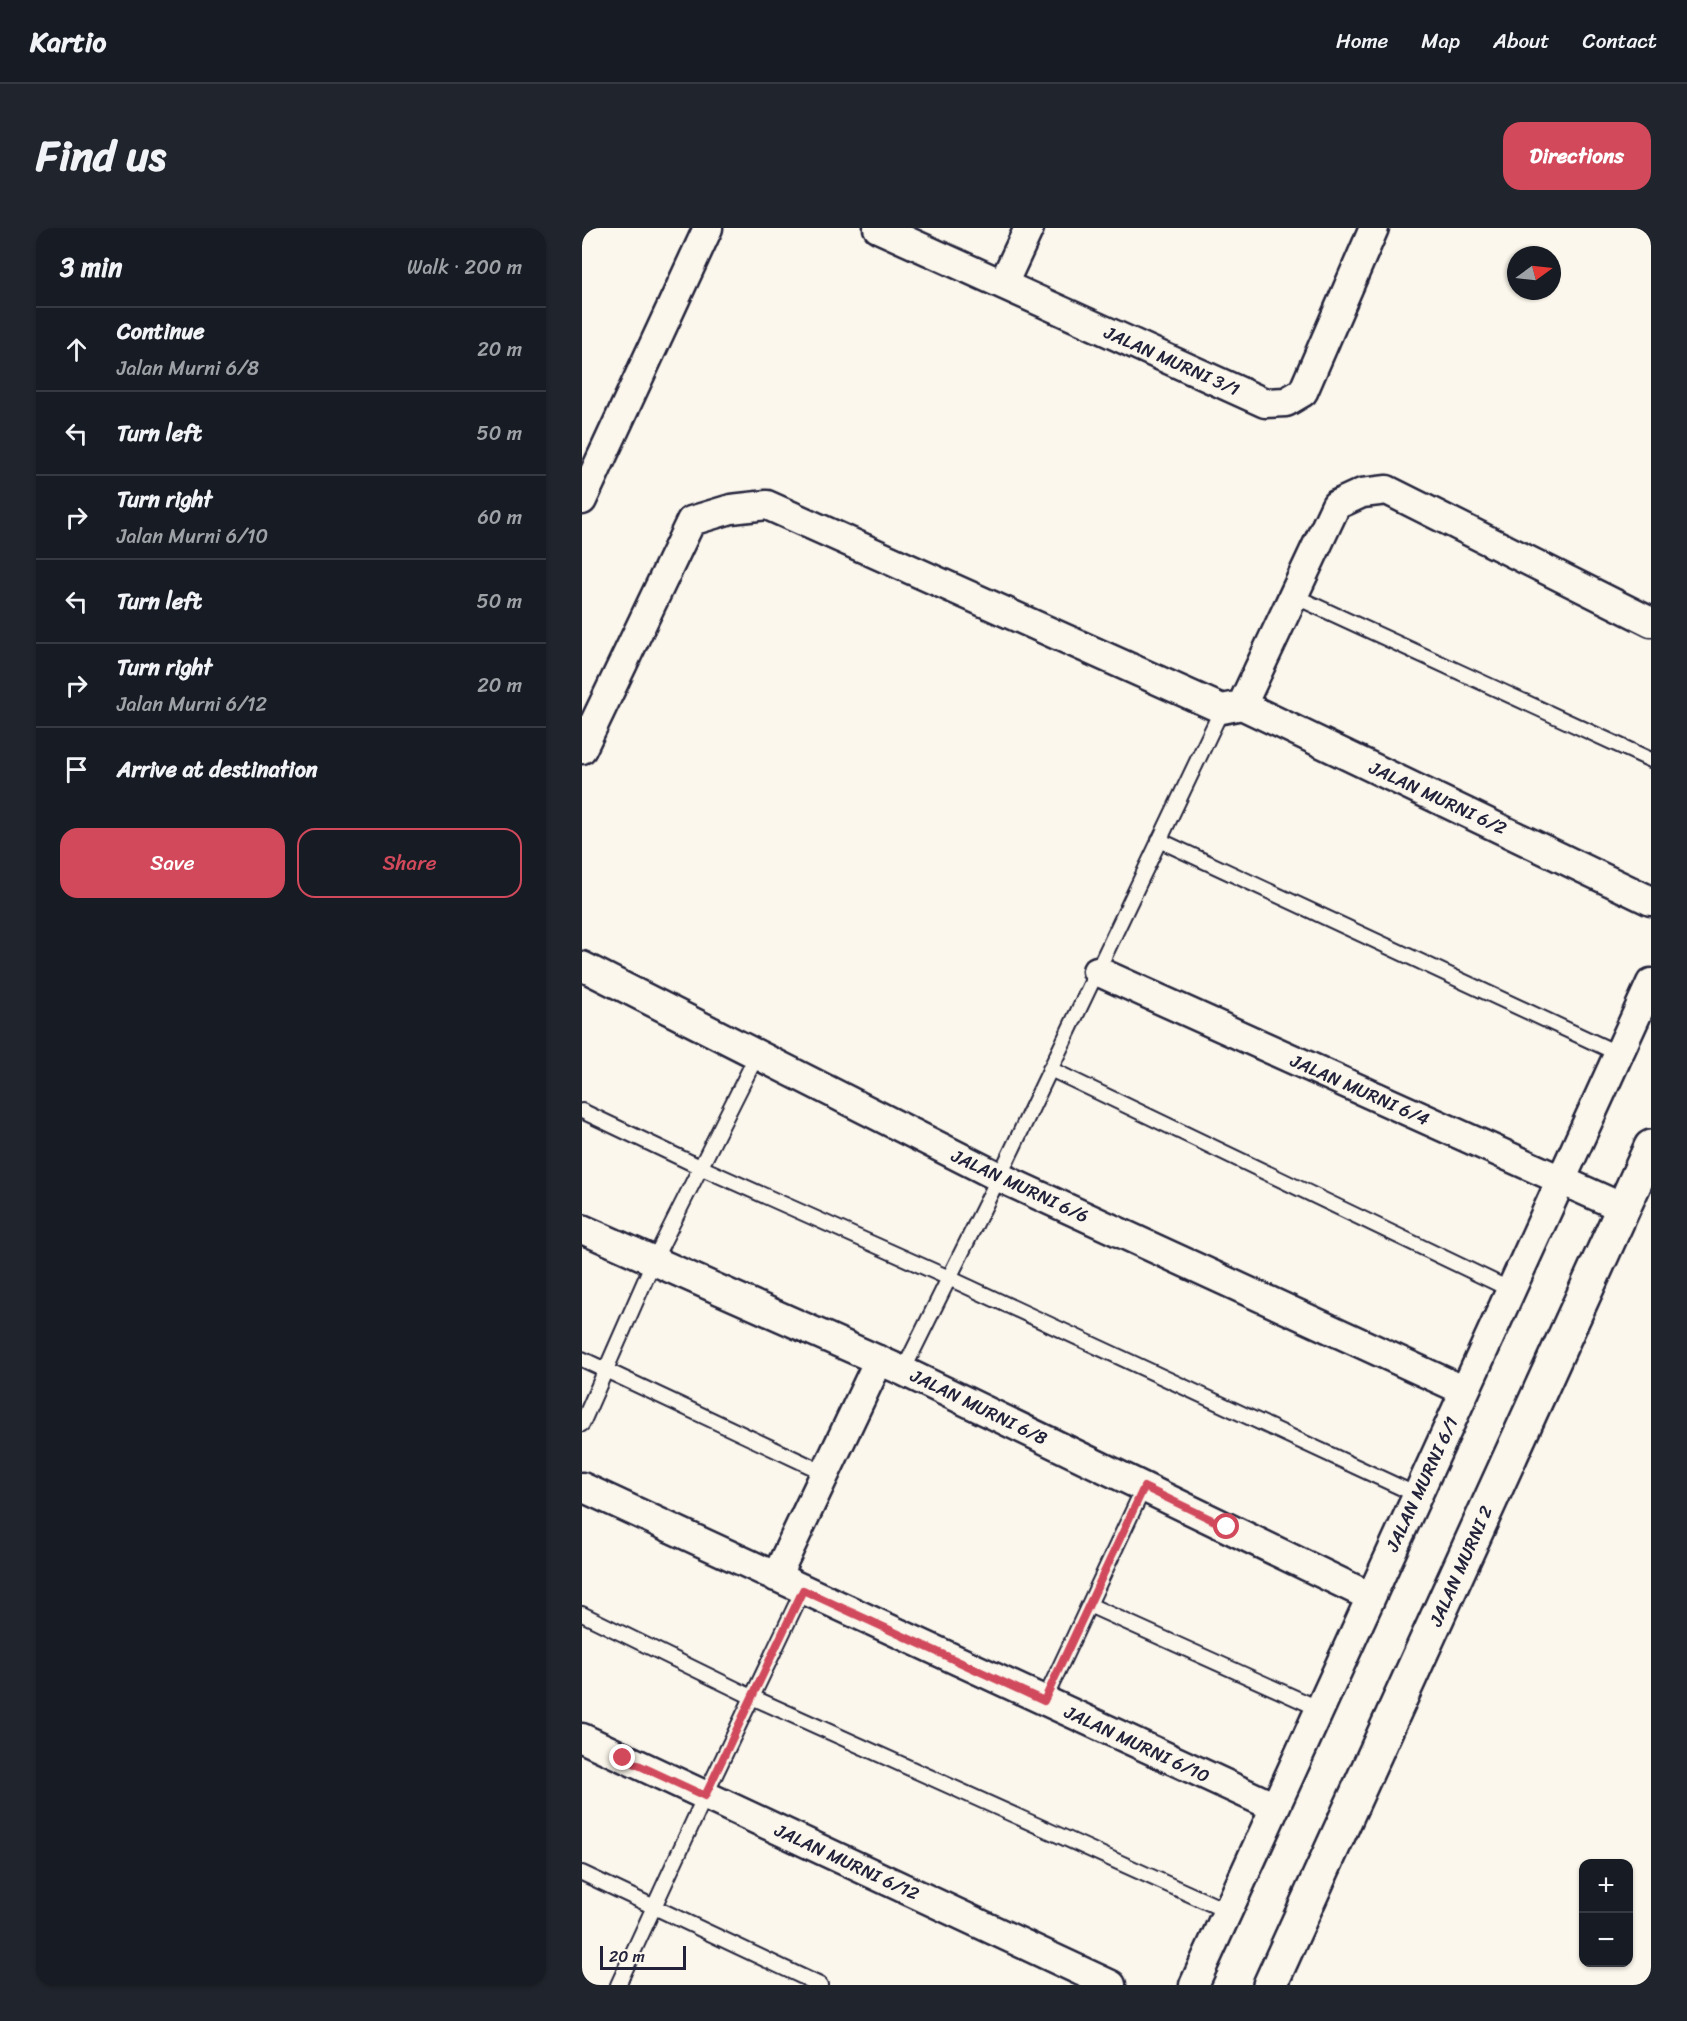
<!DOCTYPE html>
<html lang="en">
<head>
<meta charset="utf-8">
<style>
	:root { --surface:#171b24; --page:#20242c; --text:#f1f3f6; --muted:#9ea1a6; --line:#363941; --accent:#d1495b }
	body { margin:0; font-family:Sriracha,sans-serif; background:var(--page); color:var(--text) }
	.controls { position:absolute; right:18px; bottom:18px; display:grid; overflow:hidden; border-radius:12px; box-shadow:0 2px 4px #0004 }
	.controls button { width:54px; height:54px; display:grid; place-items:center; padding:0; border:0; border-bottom:2px solid var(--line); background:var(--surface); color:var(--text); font:30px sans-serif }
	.compass { position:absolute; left:925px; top:18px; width:54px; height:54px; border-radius:50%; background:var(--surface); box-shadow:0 2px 4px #0004; rotate:75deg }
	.scale { position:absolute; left:18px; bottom:15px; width:86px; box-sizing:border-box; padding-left:6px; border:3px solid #22223b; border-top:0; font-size:16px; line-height:21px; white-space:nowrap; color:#22223b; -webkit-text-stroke:4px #fbf7ec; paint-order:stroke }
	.stop { position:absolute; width:18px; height:18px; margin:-14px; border:4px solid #d1495b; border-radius:50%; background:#fff }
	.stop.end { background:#d1495b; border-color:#fff; box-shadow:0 2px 6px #0008 }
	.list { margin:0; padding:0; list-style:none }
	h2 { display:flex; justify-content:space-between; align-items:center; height:78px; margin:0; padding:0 24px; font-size:26px }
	h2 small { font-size:20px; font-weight:400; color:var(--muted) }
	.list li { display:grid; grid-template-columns:39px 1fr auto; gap:18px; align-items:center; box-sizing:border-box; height:84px; padding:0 24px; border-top:2px solid var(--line) }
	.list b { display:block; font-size:22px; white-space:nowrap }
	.list p { margin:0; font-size:20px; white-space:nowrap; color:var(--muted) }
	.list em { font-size:20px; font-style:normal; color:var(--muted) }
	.actions { display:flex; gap:12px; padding:18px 24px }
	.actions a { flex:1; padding:14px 0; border:2px solid var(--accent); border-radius:18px; text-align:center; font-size:21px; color:var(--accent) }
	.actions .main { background:var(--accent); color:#fff }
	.icon { flex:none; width:33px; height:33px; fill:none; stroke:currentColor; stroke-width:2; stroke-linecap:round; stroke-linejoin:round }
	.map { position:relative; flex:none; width:1069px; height:1757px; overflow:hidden; border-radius:18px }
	header { display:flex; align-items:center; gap:36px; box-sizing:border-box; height:84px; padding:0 30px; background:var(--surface); border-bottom:2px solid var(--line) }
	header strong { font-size:28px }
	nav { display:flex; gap:33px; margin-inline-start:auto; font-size:21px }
	.intro { display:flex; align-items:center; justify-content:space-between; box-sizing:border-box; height:144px; padding:0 36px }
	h1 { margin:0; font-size:42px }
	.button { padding:15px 27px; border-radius:18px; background:var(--accent); color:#fff; font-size:21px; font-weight:700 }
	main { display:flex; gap:36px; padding:0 36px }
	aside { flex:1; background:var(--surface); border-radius:18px; box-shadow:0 2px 4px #0004 }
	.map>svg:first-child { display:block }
</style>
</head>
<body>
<header>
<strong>Kartio</strong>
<nav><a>Home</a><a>Map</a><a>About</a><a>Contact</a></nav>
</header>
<div class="intro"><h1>Find us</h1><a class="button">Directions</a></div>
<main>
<aside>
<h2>3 min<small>Walk · 200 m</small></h2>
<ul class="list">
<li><svg class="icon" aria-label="ahead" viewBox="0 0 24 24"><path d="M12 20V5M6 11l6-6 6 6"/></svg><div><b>Continue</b><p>Jalan Murni 6/8</p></div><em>20 m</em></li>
<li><svg class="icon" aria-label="left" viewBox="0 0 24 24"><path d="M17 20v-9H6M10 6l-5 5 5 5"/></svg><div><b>Turn left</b></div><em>50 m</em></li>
<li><svg class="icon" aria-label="right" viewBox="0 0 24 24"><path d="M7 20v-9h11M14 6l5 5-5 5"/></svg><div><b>Turn right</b><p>Jalan Murni 6/10</p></div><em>60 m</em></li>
<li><svg class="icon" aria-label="left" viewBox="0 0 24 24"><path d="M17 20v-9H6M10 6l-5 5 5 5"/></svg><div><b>Turn left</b></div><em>50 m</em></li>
<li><svg class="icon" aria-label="right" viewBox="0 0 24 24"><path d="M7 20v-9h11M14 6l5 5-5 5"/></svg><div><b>Turn right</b><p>Jalan Murni 6/12</p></div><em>20 m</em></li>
<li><svg class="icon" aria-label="arrive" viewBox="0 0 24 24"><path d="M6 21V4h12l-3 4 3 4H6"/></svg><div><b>Arrive at destination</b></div></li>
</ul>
<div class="actions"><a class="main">Save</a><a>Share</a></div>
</aside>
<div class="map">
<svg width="1069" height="1757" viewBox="0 0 1069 1757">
	<rect width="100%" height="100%" fill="#fbf7ec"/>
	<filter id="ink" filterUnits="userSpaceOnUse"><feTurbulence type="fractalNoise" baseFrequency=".0167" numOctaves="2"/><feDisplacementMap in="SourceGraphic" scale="12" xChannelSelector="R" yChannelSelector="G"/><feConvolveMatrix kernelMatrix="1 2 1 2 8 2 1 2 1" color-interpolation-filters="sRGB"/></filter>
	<g filter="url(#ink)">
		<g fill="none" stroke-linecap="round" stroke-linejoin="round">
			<g stroke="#22223b" stroke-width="18">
				<path id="service" d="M712 368 1069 532
					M577 612 1037 826
					M468 841 929 1062
					M0 883 118 939 367 1050 835 1267
					M0 1131 243 1245
					M321 1143 417 949 640 481
					M0 1196 72 1032 175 827
					M507 1377 738 1481
					M0 1386 170 1469 645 1683
					M462 1473 562 1259
					M0 1645 238 1757
					M36 1757 123 1568 221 1362"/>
			</g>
			<g stroke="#22223b" stroke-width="33">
				<path id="minor" d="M296 0 683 175 704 174 721 164 792 0
					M421 56 447 0
					M0 272 126 0
					M660 477 754 277 780 265 805 262 1069 394
					M0 521 109 293 149 281 185 277 640 481 660 477 1069 673
					M0 738 417 949 883 1163
					M515 743 1041 980
					M0 1001 321 1143 789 1369
					M0 1259 693 1579
					M194 1349 297 1132
					M0 1510 529 1757
					M612 1757 1069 755"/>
			</g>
			<g stroke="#22223b" stroke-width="38">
				<path id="tertiary" d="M688 1757 1069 919"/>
			</g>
			<use href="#service" stroke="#fbf7ec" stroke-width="14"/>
			<use href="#minor" stroke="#fbf7ec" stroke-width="28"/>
			<use href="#tertiary" stroke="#fbf7ec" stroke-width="33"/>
		</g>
	</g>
	<g fill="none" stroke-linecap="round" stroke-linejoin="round" filter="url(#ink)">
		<path stroke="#d1495b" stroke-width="8" d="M41 1530 123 1568 221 1362 462 1473 562 1259 645 1299"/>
	</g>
	<g text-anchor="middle" stroke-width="4.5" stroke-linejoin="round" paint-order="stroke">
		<g font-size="18" fill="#22223b" stroke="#fbf7ec">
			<text transform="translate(590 133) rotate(24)" y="6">JALAN MURNI 3/1</text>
			<text transform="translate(856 570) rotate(25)" y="6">JALAN MURNI 6/2</text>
			<text transform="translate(778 862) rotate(24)" y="6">JALAN MURNI 6/4</text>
			<text transform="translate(438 958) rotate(25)" y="6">JALAN MURNI 6/6</text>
			<text transform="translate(397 1179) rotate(26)" y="6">JALAN MURNI 6/8</text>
			<text transform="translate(840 1256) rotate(-65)" y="6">JALAN MURNI 6/1</text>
			<text transform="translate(879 1338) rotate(-66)" y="6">JALAN MURNI 2</text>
			<text transform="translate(555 1516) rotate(25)" y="6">JALAN MURNI 6/10</text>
			<text transform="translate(265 1634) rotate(25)" y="6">JALAN MURNI 6/12</text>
		</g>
	</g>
</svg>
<div class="controls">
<button>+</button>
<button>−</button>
</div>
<svg class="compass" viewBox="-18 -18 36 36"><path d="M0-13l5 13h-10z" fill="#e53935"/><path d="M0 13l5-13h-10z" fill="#9ea1a6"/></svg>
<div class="scale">20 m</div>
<div class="stop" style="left:645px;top:1299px"></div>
<div class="stop end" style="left:41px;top:1530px"></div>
</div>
</main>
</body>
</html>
